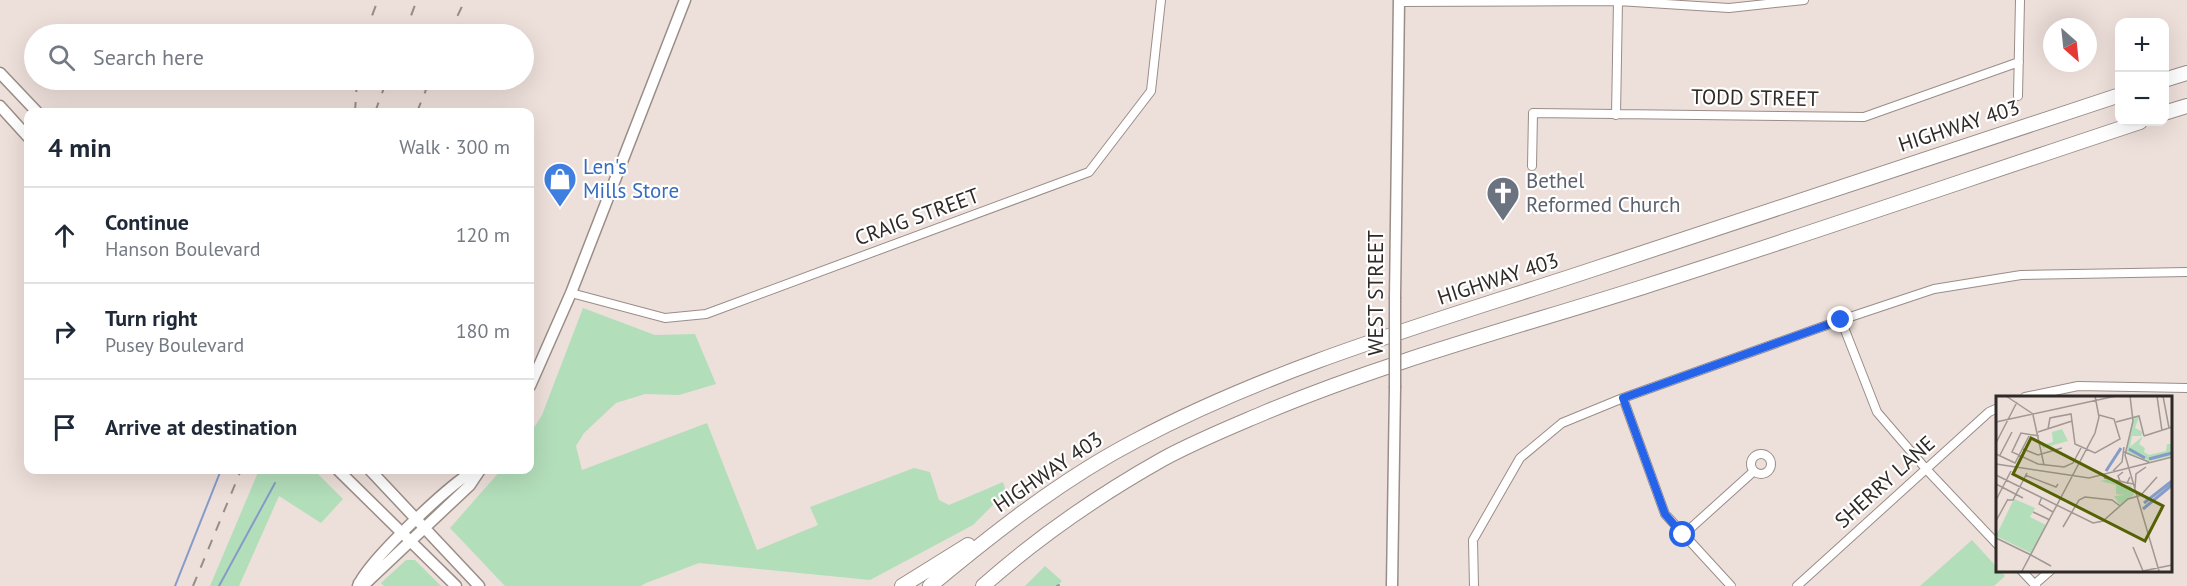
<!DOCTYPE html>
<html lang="en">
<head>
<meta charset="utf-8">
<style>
	:root { --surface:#fff; --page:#f6f6f7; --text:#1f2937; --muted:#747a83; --line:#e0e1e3 }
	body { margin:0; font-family:"PT Sans",sans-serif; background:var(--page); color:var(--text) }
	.controls { position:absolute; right:18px; top:18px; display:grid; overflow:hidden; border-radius:12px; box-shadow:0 6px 24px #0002 }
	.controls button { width:54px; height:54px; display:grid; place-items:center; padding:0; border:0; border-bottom:2px solid var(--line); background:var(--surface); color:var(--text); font:30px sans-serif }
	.compass { position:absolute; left:2043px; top:18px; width:54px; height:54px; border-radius:50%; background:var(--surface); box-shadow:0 6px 24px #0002; rotate:153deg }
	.stop { position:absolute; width:18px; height:18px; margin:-14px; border:4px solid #2563eb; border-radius:50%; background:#fff }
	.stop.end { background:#2563eb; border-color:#fff; box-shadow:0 2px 6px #0008 }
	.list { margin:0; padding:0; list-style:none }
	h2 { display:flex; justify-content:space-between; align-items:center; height:78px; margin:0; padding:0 24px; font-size:26px }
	h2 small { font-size:20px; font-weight:400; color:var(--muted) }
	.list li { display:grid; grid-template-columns:39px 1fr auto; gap:18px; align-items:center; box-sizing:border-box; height:96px; padding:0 24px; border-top:2px solid var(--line) }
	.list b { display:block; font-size:22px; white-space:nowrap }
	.list p { margin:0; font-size:20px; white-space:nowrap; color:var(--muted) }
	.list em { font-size:20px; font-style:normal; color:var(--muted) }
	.icon { flex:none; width:33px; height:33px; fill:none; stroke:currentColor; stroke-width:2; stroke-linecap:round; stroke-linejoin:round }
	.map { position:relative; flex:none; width:2187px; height:586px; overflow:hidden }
	.search { position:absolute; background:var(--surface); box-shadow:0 6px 24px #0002; left:24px; top:24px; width:510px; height:66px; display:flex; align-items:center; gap:15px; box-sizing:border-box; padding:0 21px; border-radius:33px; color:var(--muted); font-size:22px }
	.panel { position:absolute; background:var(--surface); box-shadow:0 6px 24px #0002; left:24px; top:108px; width:510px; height:366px; border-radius:12px }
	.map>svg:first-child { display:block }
</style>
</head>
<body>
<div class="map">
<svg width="2187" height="586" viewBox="0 0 2187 586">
	<rect width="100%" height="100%" fill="#eddfda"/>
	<path fill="#b3deba" d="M583 308 655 335 695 334 716 384 679 395 645 394 616 403 584 433 576 446 582 470 707 423 757 550 818 525 810 507 914 468 930 472 939 500 949 505 1003 482 1006 492 973 525 870 580 699 563 646 583 641 586H505L450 528 501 470H530V434L542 415Z
		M259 470H314L343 499 321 523 279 496 239 586H210Z
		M1972 540 2005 576 1994 586H1920Z
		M406 560H415L441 586H384L381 583Z
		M1045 566 1062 581 1057 586H1025Z"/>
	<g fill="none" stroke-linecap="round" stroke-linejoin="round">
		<path stroke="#859bc8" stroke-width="2" d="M175 586 221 470
			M219 586 275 483
			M1057 586 1059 585"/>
		<g stroke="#9a8d88" stroke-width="10">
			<path id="street" d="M1399 2 1618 1 1729 8 1804 0
				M2018 96 2020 0
				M1616 115 1618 1
				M1532 166 1533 113 1864 117 2019 62
				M571 293 665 318 706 314 1089 172 1151 91 1161 0
				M1841 320 1877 412 1926 469 1998 545
				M2025 397 2078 386 2187 388
				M1623 398 1665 514 1731 586
				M1751 464a10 10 0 1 1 20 0a10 10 0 1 1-20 0Z
				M1683 535 1754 471
				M2021 570 2036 586
				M2035 584 2051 570
				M1474 586 1473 540 1520 458 1562 423 1623 398 1841 320 1934 289 2021 275 2187 272
				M1797 586 1989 412 1998 408"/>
		</g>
		<g stroke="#9a8d88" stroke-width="13">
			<path id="secondary" d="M0 73 37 112
				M0 106 28 137
				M1395 297 1399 0
				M530 386 571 293 685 0
				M338 470 456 586
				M370 470 479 586
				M359 583H366L470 485 480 470
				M358 586C369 560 449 485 475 470
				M1392 586 1395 388"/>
		</g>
		<g stroke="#9a8d88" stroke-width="16">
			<path id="highway" d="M2164 80 2187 73
				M2164 113 2187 106
				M902 586 968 545
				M930 586C995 532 1062 479 1137 440 1281 364 1440 320 1594 269 1769 211 1944 153 2120 95
				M983 586C1038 537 1099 495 1163 459 1196 441 1231 427 1266 412 1388 361 1517 327 1643 287 1809 234 1974 177 2140 122"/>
		</g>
		<use href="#street" stroke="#fff" stroke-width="8"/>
		<use href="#secondary" stroke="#fff" stroke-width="10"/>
		<use href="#highway" stroke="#fff" stroke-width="14"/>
		<path stroke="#968c88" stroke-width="2" stroke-dasharray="10 10" stroke-linecap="butt" d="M365 34 378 0
			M404 34 417 0
			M449 34 465 0
			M355 112 357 80
			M375 112 387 80
			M417 112 430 80
			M193 586 241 470"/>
		<g stroke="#9a8d88" stroke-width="13" stroke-linecap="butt">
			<path id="secondary-bridge" d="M1395 297V388"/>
		</g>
		<use href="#secondary-bridge" stroke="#fff" stroke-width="10"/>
	</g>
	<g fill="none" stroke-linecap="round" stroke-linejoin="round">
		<path stroke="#2563eb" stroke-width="8" d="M1683 535 1665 514 1623 398 1841 320"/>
	</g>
	<defs>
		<g id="shop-pin" transform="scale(1.725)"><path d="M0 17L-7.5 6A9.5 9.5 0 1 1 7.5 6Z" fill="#3f7fe0" stroke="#fff"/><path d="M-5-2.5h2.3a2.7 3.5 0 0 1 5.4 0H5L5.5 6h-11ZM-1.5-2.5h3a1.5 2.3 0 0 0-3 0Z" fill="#fff"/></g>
		<g id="church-pin" transform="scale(1.725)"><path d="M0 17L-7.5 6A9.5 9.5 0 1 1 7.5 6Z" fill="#6b7280" stroke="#fff"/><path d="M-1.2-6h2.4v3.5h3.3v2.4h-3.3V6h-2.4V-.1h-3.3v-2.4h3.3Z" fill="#fff"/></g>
	</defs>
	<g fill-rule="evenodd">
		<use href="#shop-pin" x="560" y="179"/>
		<use href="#church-pin" x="1503" y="193"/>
	</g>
	<g text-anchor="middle" stroke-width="4.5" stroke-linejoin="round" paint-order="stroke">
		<g font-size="21" fill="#2f2a28" stroke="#fff">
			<text transform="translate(1755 98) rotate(1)" y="7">TODD STREET</text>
			<text transform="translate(1959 126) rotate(-18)" y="7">HIGHWAY 403</text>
			<text transform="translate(917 217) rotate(-20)" y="7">CRAIG STREET</text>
			<text transform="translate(1498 279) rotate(-18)" y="7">HIGHWAY 403</text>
			<text transform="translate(1376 293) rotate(-90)" y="7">WEST STREET</text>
			<text transform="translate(1048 472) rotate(-34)" y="7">HIGHWAY 403</text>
			<text transform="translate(1885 482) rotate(-42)" y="7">SHERRY LANE</text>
		</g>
		<g font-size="21" fill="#366cbe" stroke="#fff" text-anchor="start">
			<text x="583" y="174">Len's<tspan x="583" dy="24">Mills Store</tspan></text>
		</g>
		<g font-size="21" fill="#5b616d" stroke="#fff" text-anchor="start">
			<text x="1526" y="188">Bethel<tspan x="1526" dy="24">Reformed Church</tspan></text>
		</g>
	</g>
	<g transform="translate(1996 396)">
		<rect width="176" height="176" fill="#eddfda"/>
		<path d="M143 21 139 32 147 36 145 40H136L134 51 147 40 143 48 149 52 148 56 153 59 170 55 171 48H175V60L154 65 130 56 137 22ZM66 33 72 45 47 52 46 49 57 46 56 36ZM115 83 125 90 135 89 138 99 124 109 118 100 129 99 120 98V89L104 85ZM18 103 39 112 34 121 50 129 35 157 0 140Z" fill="#b3deba"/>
		<path fill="none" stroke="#859bc8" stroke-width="3" d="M133 53 149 62M153 63 176 57M110 75 125 52M148 107 176 85M147 113 176 89"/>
		<path fill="none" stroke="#a19793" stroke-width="1.5" d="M10 0 37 18M134 0 137 25 129 59 163 175M166 0H161L166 35M167 0 173 32M37 19 48 69M0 26 120 0M120 26 143 20 148 40M52 33 54 22 75 18 79 48 99 57 124 43 118 23 103 19M42 36 76 25M43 40 25 37 16 56 42 68 68 71 77 67 85 52M148 40 176 31M0 47 21 6M27 53 42 59 66 52M128 56 153 66M0 58 19 67 33 40M4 59 16 36M0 68 93 82 176 61M117 75 126 66 128 51M127 76 122 80 124 85 131 87 134 81M0 79 97 127 107 125 132 103 146 99M29 79 60 91 62 88M108 82 137 88M27 83 65 102M0 88 27 102M139 92 140 78 150 71M145 99 161 81M46 101 43 108 57 116M0 104 15 75M11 104H17L31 77M37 116 54 124M0 125 12 103M67 131 83 104 89 101 116 104 124 110M0 142 35 159M137 151 147 175M35 159 55 170M26 175 99 37 103 21 99 0M147 175 176 169"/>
		<path fill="#556203" fill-opacity="0.15" stroke="#556203" stroke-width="3" d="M35 42 167 110 149 145 17 78Z"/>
		<rect width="176" height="176" fill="none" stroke="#2f2a28" stroke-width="3"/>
	</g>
</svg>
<div class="controls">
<button>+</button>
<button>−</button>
</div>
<svg class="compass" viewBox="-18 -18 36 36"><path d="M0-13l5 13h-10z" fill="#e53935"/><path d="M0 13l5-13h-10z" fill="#747a83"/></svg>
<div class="stop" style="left:1683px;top:535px"></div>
<div class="stop end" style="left:1841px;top:320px"></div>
<div class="search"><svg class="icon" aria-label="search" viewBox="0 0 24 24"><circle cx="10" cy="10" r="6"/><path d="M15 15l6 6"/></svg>Search here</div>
<section class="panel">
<h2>4 min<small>Walk · 300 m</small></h2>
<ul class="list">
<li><svg class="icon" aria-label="ahead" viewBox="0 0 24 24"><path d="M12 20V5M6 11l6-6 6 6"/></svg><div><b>Continue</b><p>Hanson Boulevard</p></div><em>120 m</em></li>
<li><svg class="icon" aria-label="right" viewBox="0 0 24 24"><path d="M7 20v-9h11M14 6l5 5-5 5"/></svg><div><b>Turn right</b><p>Pusey Boulevard</p></div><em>180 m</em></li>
<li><svg class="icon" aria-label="arrive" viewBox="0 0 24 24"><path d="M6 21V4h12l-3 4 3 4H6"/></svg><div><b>Arrive at destination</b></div></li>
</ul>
</section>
</div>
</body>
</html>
